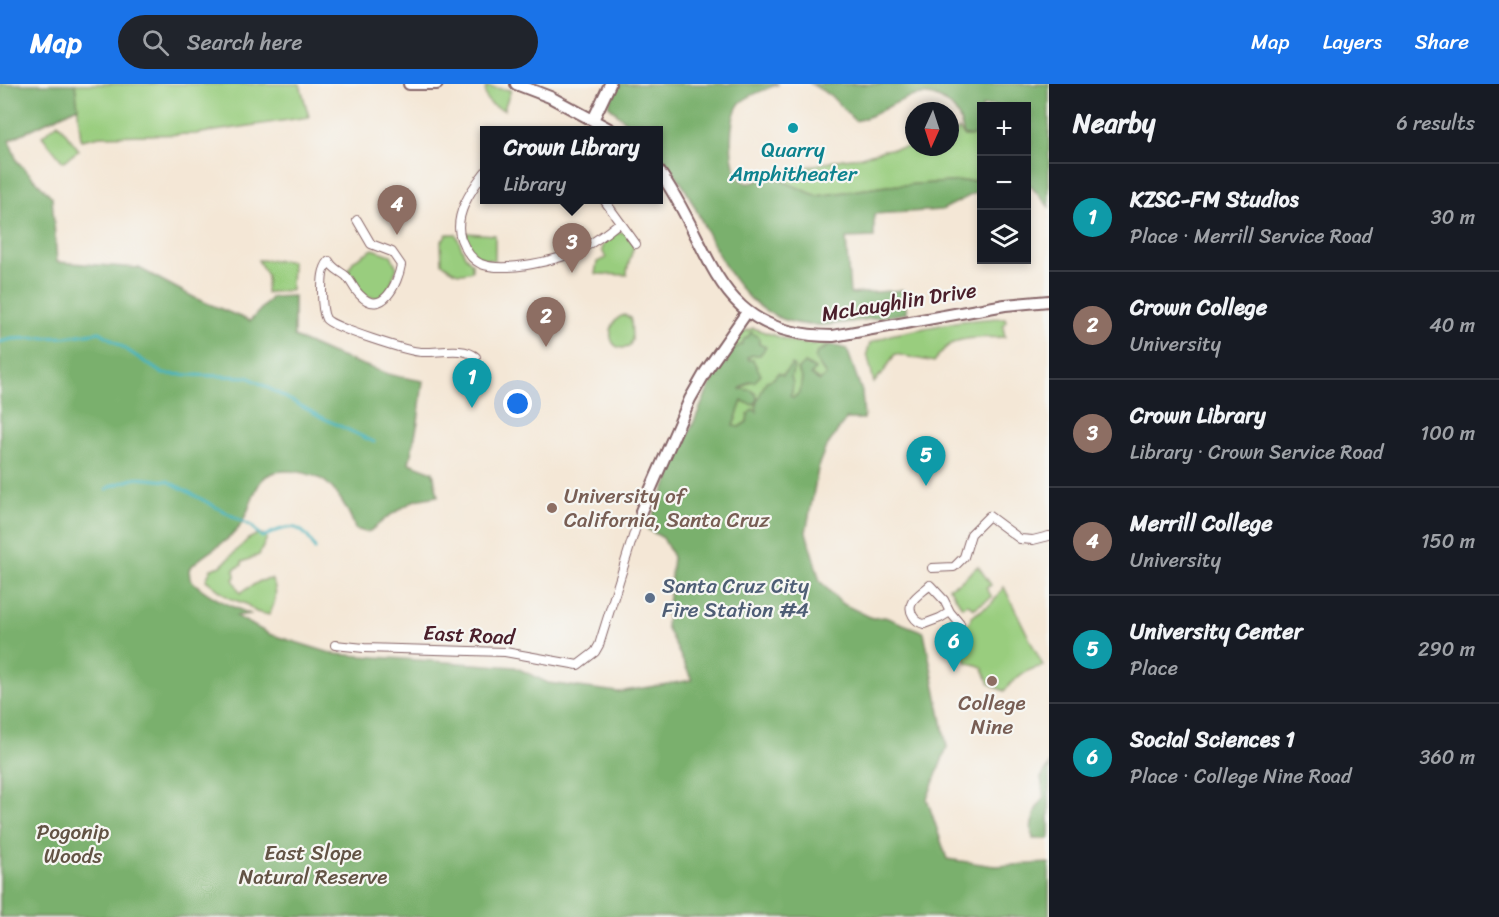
<!DOCTYPE html>
<html lang="en">
<head>
<meta charset="utf-8">
<style>
	:root { --surface:#171b24; --page:#20242c; --text:#f1f3f6; --muted:#9ea1a6; --line:#363941; --accent:#1a73e8 }
	body { margin:0; font-family:Sriracha,sans-serif; background:var(--page); color:var(--text) }
	.controls { position:absolute; right:18px; top:18px; display:grid; overflow:hidden; border-radius:0px; box-shadow:0 3px 9px #0003 }
	.controls button { width:54px; height:54px; display:grid; place-items:center; padding:0; border:0; border-bottom:2px solid var(--line); background:var(--surface); color:var(--text); font:30px sans-serif }
	.compass { position:absolute; left:905px; top:18px; width:54px; height:54px; border-radius:50%; background:var(--surface); box-shadow:0 3px 9px #0003; rotate:183deg }
	.you { position:absolute; left:518px; top:320px; width:21px; height:21px; margin:-15px; border:4px solid #fff; border-radius:50%; background:#1a73e8; box-shadow:0 0 0 9px #1a73e833 }
	.badge { display:grid; place-items:center; width:39px; height:39px; border-radius:50%; background:var(--accent); color:#fff; font-size:20px; font-weight:700 }
	.pin { position:absolute; translate:-50% -50px; filter:drop-shadow(0 2px 3px #0008) }
	.pin::after { content:''; position:absolute; top:32px; width:21px; height:18px; background:inherit; clip-path:polygon(0 0,100% 0,50% 100%) }
	.popup { position:absolute; left:480px; top:42px; width:183px; height:78px; box-sizing:border-box; display:grid; place-content:center; border-radius:0px; background:var(--surface); filter:drop-shadow(0 2px 4px #0005); font-size:20px; white-space:nowrap; color:var(--muted) }
	.popup b { font-size:22px; color:var(--text) }
	.popup::after { content:''; position:absolute; left:50%; top:100%; margin-left:-12px; border:12px solid transparent; border-top-color:var(--surface) }
	.list { margin:0; padding:0; list-style:none }
	h2 { display:flex; justify-content:space-between; align-items:center; height:78px; margin:0; padding:0 24px; font-size:26px }
	h2 small { font-size:20px; font-weight:400; color:var(--muted) }
	.list li { display:grid; grid-template-columns:39px 1fr auto; gap:18px; align-items:center; box-sizing:border-box; height:108px; padding:0 24px; border-top:2px solid var(--line) }
	.list b { display:block; font-size:22px; white-space:nowrap }
	.list p { margin:0; font-size:20px; white-space:nowrap; color:var(--muted) }
	.list em { font-size:20px; font-style:normal; color:var(--muted) }
	.icon { flex:none; width:33px; height:33px; fill:none; stroke:currentColor; stroke-width:2; stroke-linecap:round; stroke-linejoin:round }
	.map { position:relative; flex:none; width:1049px; height:833px; overflow:hidden }
	header { display:flex; align-items:center; gap:36px; box-sizing:border-box; height:84px; padding:0 30px; background:var(--accent); color:#fff }
	header strong { font-size:28px }
	nav { display:flex; gap:33px; margin-inline-start:auto; font-size:21px }
	.search { width:420px; height:54px; background:var(--page); display:flex; align-items:center; gap:15px; box-sizing:border-box; padding:0 21px; border-radius:33px; color:var(--muted); font-size:22px }
	main { display:flex }
	aside { flex:1; background:var(--surface) }
	.map>svg:first-child { display:block }
</style>
</head>
<body>
<header>
<strong>Map</strong>
<div class="search"><svg class="icon" aria-label="search" viewBox="0 0 24 24"><circle cx="10" cy="10" r="6"/><path d="M15 15l6 6"/></svg>Search here</div>
<nav><a>Map</a><a>Layers</a><a>Share</a></nav>
</header>
<main>
<div class="map">
<svg width="1049" height="833" viewBox="0 0 1049 833">
	<rect width="100%" height="100%" fill="#f6f6f2"/>
	<filter id="ink" filterUnits="userSpaceOnUse"><feTurbulence type="fractalNoise" baseFrequency=".0167" numOctaves="2"/><feDisplacementMap in="SourceGraphic" scale="12" xChannelSelector="R" yChannelSelector="G"/><feConvolveMatrix kernelMatrix="1 2 1 2 8 2 1 2 1" color-interpolation-filters="sRGB"/></filter>
	<filter id="wash" filterUnits="userSpaceOnUse"><feTurbulence type="fractalNoise" baseFrequency=".008" numOctaves="4" result="noise"/><feDisplacementMap in="SourceGraphic" scale="24" xChannelSelector="R" yChannelSelector="G"/><feGaussianBlur stdDeviation="1.35" result="paint"/><feColorMatrix in="noise" values="0 0 0 0 0 0 0 0 0 0 0 0 0 0 0 0 0 1.4 0 .05"/><feComposite in="paint" operator="in"/></filter>
	<g filter="url(#wash)">
		<rect width="100%" height="100%" fill="#f4e7d6"/>
		<path fill="#99cd7e" stroke="#727654" stroke-width="1.5" d="M75 0H300L309 33 195 50 100 52 81 56Z
			M486 3 511 6 505 22V26C493 23 482 17 486 3Z
			M58 39 79 66 63 78 42 52Z
			M959 45 964 52 981 51V96L887 102 817 112 769 91 843 75 861 73 884 66 914 62 950 63V56Z
			M619 148H625L634 161C632 171 627 180 627 191L595 190 597 178 606 174 602 166 607 152Z
			M467 149 495 151V176C477 176 473 169 464 155Z
			M447 150H456L465 172 472 179V187C458 192 454 188 442 179L441 158Z
			M373 165 391 171 397 184 387 209 382 214 365 213 347 188 354 176Z
			M258 176 292 177 291 206 266 209 267 192Z
			M624 231 631 234 632 256 629 263C606 270 605 237 624 231Z
			M999 234H1005L1006 237 1003 243 1005 253C974 255 952 248 934 278L895 270 881 292 880 291 874 299 867 269 870 259 890 251 961 237Z
			M753 244 796 259 832 261 821 265 815 275 826 291 820 297 811 291 815 285 805 279 797 286 802 293 800 308 793 314 789 311 783 291 766 298 757 330H748L747 338 739 343H732L742 317 757 316 756 310 750 306H740L751 297 748 273 753 271 758 260 748 253 742 261 735 264 731 262 743 248Z
			M258 450H262L267 454 259 471 242 478V481L234 485 235 493 233 495 240 509 260 497 271 495C279 506 275 520 269 531L256 528 246 520 229 514 206 496 211 485 221 482 248 455Z
			M978 482 991 501 986 504 992 513 973 525 970 521 967 520 962 523 949 503 960 498Z
			M1004 503 1043 582C1022 587 1018 592 1004 607L989 600C982 584 987 582 967 579 960 564 956 547 971 536V533L991 520Z"/>
		<path fill="#7ab06d" stroke="#62684c" stroke-width="1.5" d="M0 0H75L78 23 9 56 17 77 52 113 57 178 139 184 197 215 250 237 272 213 294 212V253L330 269 391 291 423 297 418 338 409 379 433 388 438 412 415 416 389 432 370 447 365 448 355 445C351 430 340 412 329 401 315 387 274 380 261 397 250 413 249 433 236 447 223 462 203 469 189 485L190 495C207 512 228 521 250 530L236 532 269 550 334 570 515 583 548 599 618 608 692 596 666 542 673 473 663 454 647 445 710 301 731 262 735 264 742 261 744 255 748 253 751 248 759 254V260L766 263 760 271H753L748 273 749 276H753L761 291 754 298 750 297 740 305 750 306 756 310 757 316 753 321 742 317 733 342 739 343 747 338 748 330 753 325 757 328 756 320 766 297 773 295 778 289 783 291 792 280 794 283 791 293 793 299 792 309 790 311 793 314 800 308 802 294 797 286 805 279 815 285 811 291 820 297 826 291 815 275 817 268 832 261 847 265 862 308 864 335H846L825 365 819 380 806 448 820 497 841 519 872 534 885 533 924 548 947 663 927 715 947 775 995 782 1049 779V833H0Z
			M618 0H779C767 5 751 10 741 18 727 31 727 95 747 99 755 100 763 94 769 91L817 112 887 102 981 96V106L942 126 874 130V153L846 154 850 210 903 206 907 229C880 233 852 239 825 241 761 245 731 199 707 148 694 121 681 92 659 71V46H634L608 21Z
			M811 0H1049V123L1027 98V77L1031 56 1027 54 1026 22H982L981 51 964 52C960 34 957 24 940 15 910 0 883 32 855 37L830 11Z
			M1049 681V755H1033L1031 743 1036 725 1044 713 1041 694Z"/>
		<g fill="none" stroke-linecap="round" stroke-linejoin="round">
			<path stroke="#44b3bd" stroke-width="3" d="M0 258 12 255 66 253 100 248 163 290 248 293 325 335 374 358
				M107 405 111 402 137 394 168 397 251 442 262 453C289 441 301 436 315 465"/>
		</g>
	</g>
	<g filter="url(#ink)">
		<g fill="none" stroke-linecap="round" stroke-linejoin="round">
			<g stroke="#866567" stroke-width="10">
				<path id="street" d="M485 88C471 106 453 132 461 155 465 165 472 176 481 180 505 189 560 176 581 165 595 158 608 148 620 138
					M604 116 636 160
					M357 136 371 160 392 168 401 181C398 199 382 234 360 211 354 206 352 198 346 192 340 187 333 185 329 177 322 185 322 197 322 208 322 216 322 228 326 235 332 243 409 268 422 268 438 269 464 262 476 273
					M932 484 954 483 964 473 971 450 989 432 1020 455 1033 456 1049 452
					M950 528 940 534 924 540C919 539 916 537 913 532 904 517 921 510 930 501L944 516 950 528 960 540
					M335 561 364 564 505 568 578 581 595 568 599 561 641 427"/>
			</g>
			<g stroke="#866567" stroke-width="14">
				<path id="secondary" d="M409 0H437
					M516 0 550 13 611 46
					M593 36 610 0
					M659 87C715 165 712 252 833 252L1005 221 1049 217
					M641 427 690 315 706 287 747 228"/>
			</g>
			<use href="#street" stroke="#fff" stroke-width="8"/>
			<use href="#secondary" stroke="#fff" stroke-width="10"/>
		</g>
	</g>
	<circle fill="#0f9aa8" stroke="#f6f6f2" stroke-width="2" cx="793" cy="44" r="6"/>
	<g fill="#8d6e63" stroke="#f6f6f2" stroke-width="2">
		<circle cx="552" cy="424" r="6"/>
		<circle cx="992" cy="597" r="6"/>
	</g>
	<circle fill="#5c6f8a" stroke="#f6f6f2" stroke-width="2" cx="650" cy="514" r="6"/>
	<g text-anchor="middle" stroke-width="4.5" stroke-linejoin="round" paint-order="stroke">
		<g font-size="21" fill="#0d838f" stroke="#f6f6f2">
			<text x="793" y="73">Quarry<tspan x="793" dy="24">Amphitheater</tspan></text>
		</g>
		<g font-size="21" fill="#4a1f2b" stroke="#f6f6f2">
			<text transform="translate(899 218) rotate(-9)" y="7">McLaughlin Drive</text>
			<text transform="translate(469 551) rotate(3)" y="7">East Road</text>
		</g>
		<g font-size="21" fill="#785e54" stroke="#f6f6f2" text-anchor="start">
			<text x="564" y="419">University of<tspan x="564" dy="24">California, Santa Cruz</tspan></text>
			<text x="992" y="626" text-anchor="middle">College<tspan x="992" dy="24">Nine</tspan></text>
		</g>
		<g font-size="21" fill="#4e5e75" stroke="#f6f6f2" text-anchor="start">
			<text x="662" y="509">Santa Cruz City<tspan x="662" dy="24">Fire Station #4</tspan></text>
		</g>
		<g font-size="21" fill="#625344" stroke="#f6f6f2">
			<text x="73" y="755">Pogonip<tspan x="73" dy="24">Woods</tspan></text>
			<text x="313" y="776">East Slope<tspan x="313" dy="24">Natural Reserve</tspan></text>
		</g>
	</g>
</svg>
<div class="controls">
<button>+</button>
<button>−</button>
<button><svg class="icon" aria-label="layers" viewBox="0 0 24 24"><path d="M12 4l9 5-9 5-9-5zM3 14l9 5 9-5"/></svg></button>
</div>
<svg class="compass" viewBox="-18 -18 36 36"><path d="M0-13l5 13h-10z" fill="#e53935"/><path d="M0 13l5-13h-10z" fill="#9ea1a6"/></svg>
<div class="you"></div>
<div class="pin badge" style="left:472px;top:324px;background:#0f9aa8">1</div>
<div class="pin badge" style="left:546px;top:263px;background:#8d6e63">2</div>
<div class="pin badge" style="left:572px;top:189px;background:#8d6e63">3</div>
<div class="popup"><b>Crown Library</b>Library</div>
<div class="pin badge" style="left:397px;top:151px;background:#8d6e63">4</div>
<div class="pin badge" style="left:926px;top:402px;background:#0f9aa8">5</div>
<div class="pin badge" style="left:954px;top:588px;background:#0f9aa8">6</div>
</div>
<aside>
<h2>Nearby<small>6 results</small></h2>
<ul class="list">
<li><span class="badge" style="background:#0f9aa8">1</span><div><b>KZSC-FM Studios</b><p>Place · Merrill Service Road</p></div><em>30 m</em></li>
<li><span class="badge" style="background:#8d6e63">2</span><div><b>Crown College</b><p>University</p></div><em>40 m</em></li>
<li><span class="badge" style="background:#8d6e63">3</span><div><b>Crown Library</b><p>Library · Crown Service Road</p></div><em>100 m</em></li>
<li><span class="badge" style="background:#8d6e63">4</span><div><b>Merrill College</b><p>University</p></div><em>150 m</em></li>
<li><span class="badge" style="background:#0f9aa8">5</span><div><b>University Center</b><p>Place</p></div><em>290 m</em></li>
<li><span class="badge" style="background:#0f9aa8">6</span><div><b>Social Sciences 1</b><p>Place · College Nine Road</p></div><em>360 m</em></li>
</ul>
</aside>
</main>
</body>
</html>
